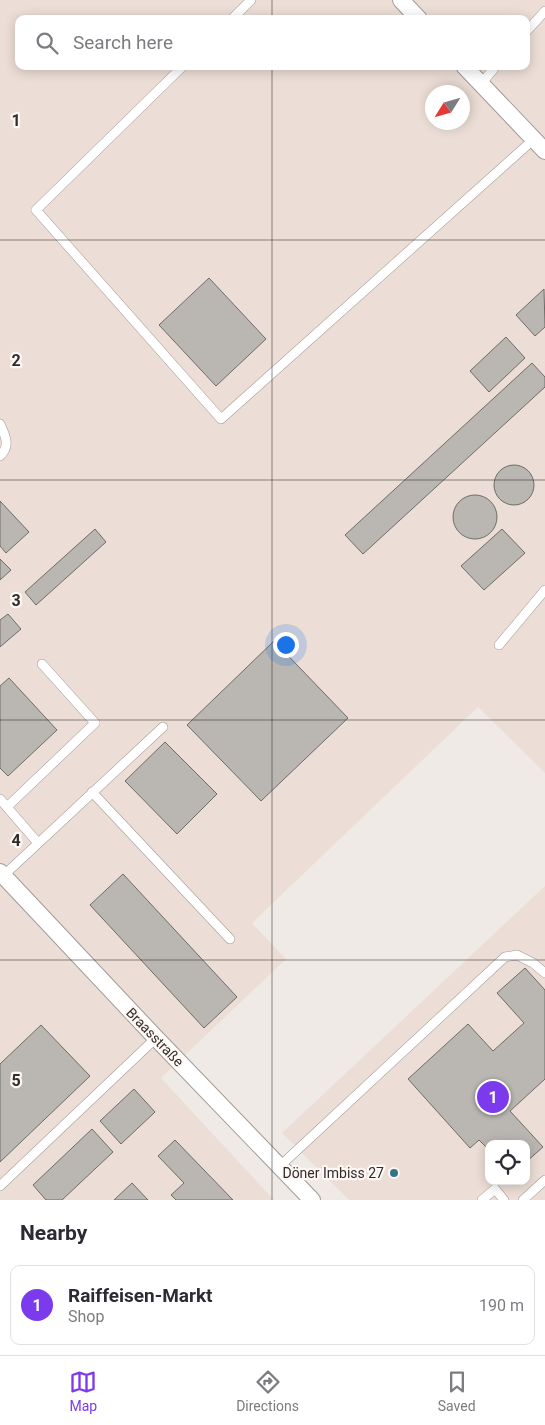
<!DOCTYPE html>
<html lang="en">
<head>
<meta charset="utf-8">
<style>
	:root { --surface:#fff; --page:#f2f2f3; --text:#2b2b33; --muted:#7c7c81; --line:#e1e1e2; --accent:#7c3aed }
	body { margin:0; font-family:Roboto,sans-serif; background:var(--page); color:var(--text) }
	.controls { position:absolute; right:15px; bottom:15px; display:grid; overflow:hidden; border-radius:10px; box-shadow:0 2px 12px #0003 }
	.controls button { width:45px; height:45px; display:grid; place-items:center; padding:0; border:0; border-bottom:1px solid var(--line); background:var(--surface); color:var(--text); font:25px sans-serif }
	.compass { position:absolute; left:425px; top:85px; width:45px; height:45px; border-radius:50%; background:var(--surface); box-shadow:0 2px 12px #0003; rotate:233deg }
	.you { position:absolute; left:285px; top:644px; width:18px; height:18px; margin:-12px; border:4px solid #fff; border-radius:50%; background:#1a73e8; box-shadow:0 0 0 8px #1a73e833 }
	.badge { display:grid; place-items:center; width:32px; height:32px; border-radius:50%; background:var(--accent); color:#fff; font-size:16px; font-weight:700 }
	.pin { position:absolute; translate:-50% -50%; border:2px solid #fff; box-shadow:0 1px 5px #0006 }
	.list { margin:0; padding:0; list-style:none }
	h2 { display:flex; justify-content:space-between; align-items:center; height:65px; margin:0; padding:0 20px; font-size:21px }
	h2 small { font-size:16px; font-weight:400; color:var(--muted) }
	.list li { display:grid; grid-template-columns:32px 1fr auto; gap:15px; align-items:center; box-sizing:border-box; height:80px; margin:0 10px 10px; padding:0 10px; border:1px solid var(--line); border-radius:10px }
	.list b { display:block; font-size:19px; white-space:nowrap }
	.list p { margin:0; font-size:16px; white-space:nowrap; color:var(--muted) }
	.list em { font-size:16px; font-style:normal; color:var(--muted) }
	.icon { flex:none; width:28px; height:28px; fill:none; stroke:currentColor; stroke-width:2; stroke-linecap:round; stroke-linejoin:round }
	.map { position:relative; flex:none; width:545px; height:1200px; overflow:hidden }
	.search { position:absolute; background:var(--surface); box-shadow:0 2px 12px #0003; left:15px; right:15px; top:15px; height:55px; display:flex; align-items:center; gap:12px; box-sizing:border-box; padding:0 18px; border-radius:10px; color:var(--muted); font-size:19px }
	.sheet { height:155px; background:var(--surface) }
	nav { display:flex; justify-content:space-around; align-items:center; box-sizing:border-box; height:70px; border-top:1px solid var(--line); background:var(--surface); font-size:14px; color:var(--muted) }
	nav a { display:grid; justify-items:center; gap:2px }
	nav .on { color:var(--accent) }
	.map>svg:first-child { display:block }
</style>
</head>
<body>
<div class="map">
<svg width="545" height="1200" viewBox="0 0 545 1200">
	<rect width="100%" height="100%" fill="#f0eae7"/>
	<path fill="#ecded6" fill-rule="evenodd" d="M0 0H545V773L478 707 252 923 286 959 161 1078 274 1200H0ZM19 19H526V66H19ZM432 92H462V122H432Z
		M545 886V1200H349L282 1133ZM489 1144H526V1181H489Z"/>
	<path fill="#bab7b2" stroke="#6e6c67" d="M209 278 266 339 216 386 159 325Z
		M544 289 545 327 535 336 516 315Z
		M506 337 525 358 489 392 470 371Z
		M532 363 545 377V387L363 554 345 535Z
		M494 485a20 20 0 1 1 40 0a20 20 0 1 1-40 0Z
		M453 517a22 22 0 1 1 44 0a22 22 0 1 1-44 0Z
		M0 501 29 532 6 553 0 546Z
		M95 529 106 542 36 605 25 592Z
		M502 529 525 553 484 590 461 566Z
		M0 559 11 570 0 580Z
		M8 614 21 629 0 647V620Z
		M274 641 348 718 261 801 187 725Z
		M9 678 57 730 8 776 0 768V686Z
		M165 742 217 794 177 834 125 781Z
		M123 874 237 997 204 1028 90 905Z
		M525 968 545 990V1079L510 1111 543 1147 526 1162V1144H489V1150L479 1140 470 1148 408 1079 468 1024 493 1051 524 1023 497 993Z
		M41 1025 90 1076 0 1162V1064Z
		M134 1089 155 1112 121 1144 100 1121Z
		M92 1129 113 1152 62 1200H46L33 1185Z
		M175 1140 233 1200H176L171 1195 184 1183 158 1156Z
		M132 1183 148 1200H114Z"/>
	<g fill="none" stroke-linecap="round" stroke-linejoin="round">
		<g stroke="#a09b97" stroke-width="10">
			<path id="service" d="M232 19 251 0
				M526 32 545 11
				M183 66 36 210 221 419 534 139
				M481 84 496 66
				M0 424C5 435 11 446 0 456
				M499 645 545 590
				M92 792 230 939
				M0 799 38 843
				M7 807 95 723 42 664
				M3 876 163 727
				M280 1166 505 957 517 955 533 963 545 973
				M0 1186 156 1038
				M482 1200 495 1189 504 1200
				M523 1200 545 1180"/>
		</g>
		<g stroke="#a09b97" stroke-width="18">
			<path id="minor" d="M401 0 419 19
				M464 66 545 151
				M0 872 156 1038 312 1200"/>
		</g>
		<use href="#service" stroke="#fff" stroke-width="9"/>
		<use href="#minor" stroke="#fff" stroke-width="16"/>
	</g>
	<path fill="none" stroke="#2f2c2b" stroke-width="1" stroke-opacity="0.55" d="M272 0V19M272 66V1200M0 240H545M0 480H545M0 720H545M0 960H545"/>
	<circle fill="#347688" stroke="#fef7f4" stroke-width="2" cx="394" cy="1173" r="5"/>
	<g text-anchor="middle" stroke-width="4.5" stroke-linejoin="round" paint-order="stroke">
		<g font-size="14" fill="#2f2c2b" stroke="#fef7f4">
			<text transform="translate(155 1037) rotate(46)" y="5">Braasstraße</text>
		</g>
		<g font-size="14" fill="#2f2c2b" stroke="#fef7f4" text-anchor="end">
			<text x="384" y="1178">Döner Imbiss 27</text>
		</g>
	</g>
	<g font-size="16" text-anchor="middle" font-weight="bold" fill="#2f2c2b" stroke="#fef7f4" stroke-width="4.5" stroke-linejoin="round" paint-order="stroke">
		<text x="16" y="126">1</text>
		<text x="16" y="366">2</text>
		<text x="16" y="606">3</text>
		<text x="16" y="846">4</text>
		<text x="16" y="1086">5</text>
	</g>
</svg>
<div class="controls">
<button><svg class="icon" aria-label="locate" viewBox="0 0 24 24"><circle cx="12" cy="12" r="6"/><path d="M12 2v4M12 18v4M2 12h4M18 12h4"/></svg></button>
</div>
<svg class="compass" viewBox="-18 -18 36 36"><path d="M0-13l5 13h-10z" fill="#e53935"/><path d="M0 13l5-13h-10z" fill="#7c7c81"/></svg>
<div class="you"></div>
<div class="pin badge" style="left:493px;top:1097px">1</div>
<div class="search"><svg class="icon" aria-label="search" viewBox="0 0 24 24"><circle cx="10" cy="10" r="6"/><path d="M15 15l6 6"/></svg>Search here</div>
</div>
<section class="sheet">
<h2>Nearby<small></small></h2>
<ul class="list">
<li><span class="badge">1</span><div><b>Raiffeisen-Markt</b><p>Shop</p></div><em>190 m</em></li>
</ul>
</section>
<nav>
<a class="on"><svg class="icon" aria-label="map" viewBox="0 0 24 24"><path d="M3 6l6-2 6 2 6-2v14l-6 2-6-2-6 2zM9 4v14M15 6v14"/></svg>Map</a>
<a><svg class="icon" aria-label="directions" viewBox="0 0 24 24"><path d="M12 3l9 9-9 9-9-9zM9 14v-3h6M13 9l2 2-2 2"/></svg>Directions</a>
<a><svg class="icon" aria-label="saved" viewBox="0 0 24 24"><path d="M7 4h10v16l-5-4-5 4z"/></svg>Saved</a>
</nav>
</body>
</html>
